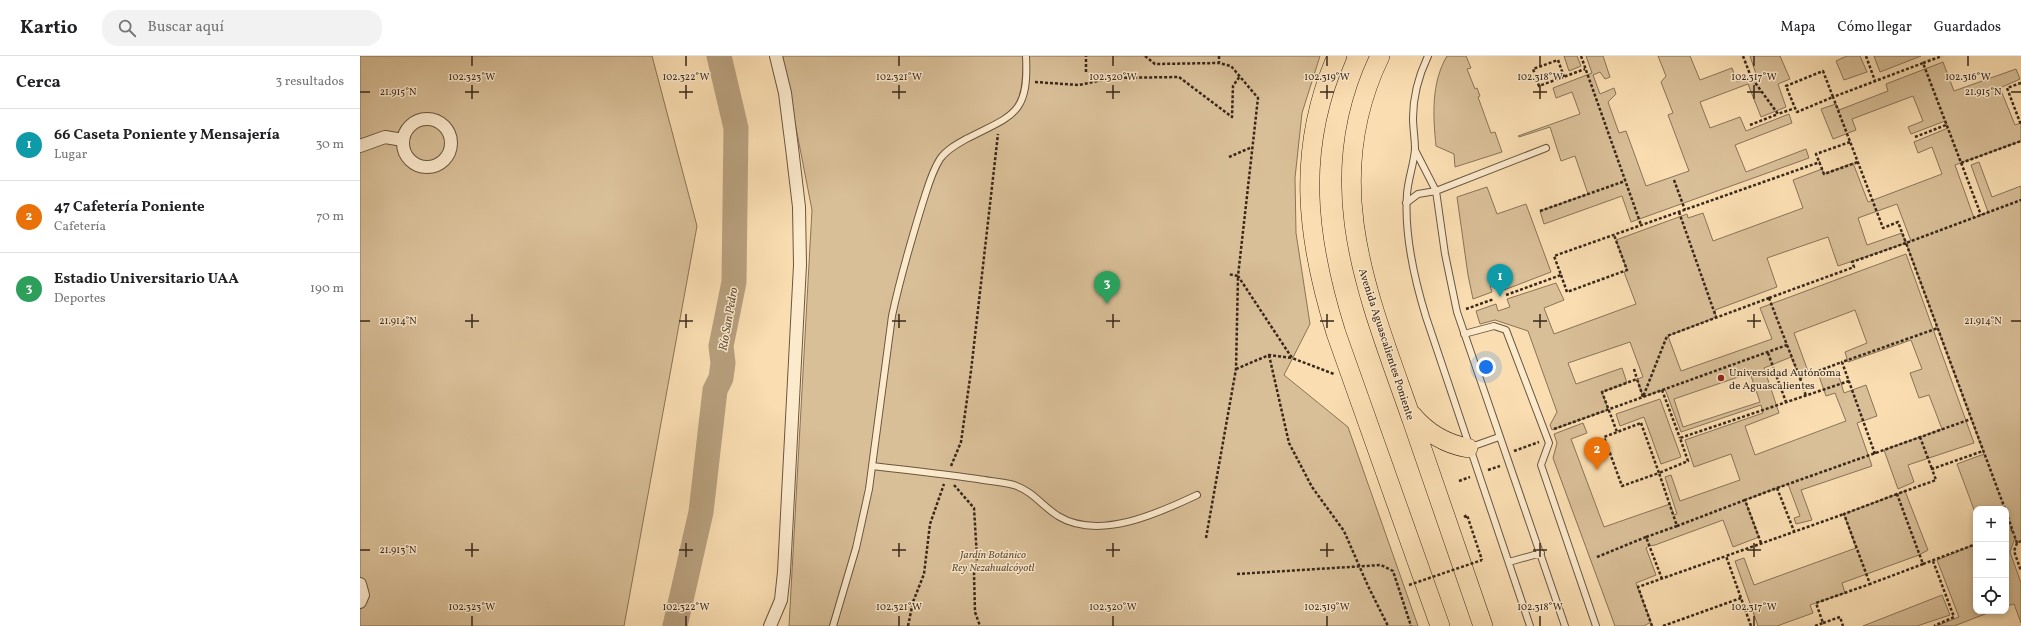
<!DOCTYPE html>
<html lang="es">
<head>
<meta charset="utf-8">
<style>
	:root { --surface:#fff; --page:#f2f2f2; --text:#202124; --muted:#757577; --line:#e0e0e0; --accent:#8f2418 }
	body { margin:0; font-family:Vollkorn,serif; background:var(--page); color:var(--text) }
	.controls { position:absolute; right:12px; bottom:12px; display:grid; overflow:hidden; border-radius:8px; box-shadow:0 2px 6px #0003 }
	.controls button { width:36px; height:36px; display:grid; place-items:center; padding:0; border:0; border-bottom:1px solid var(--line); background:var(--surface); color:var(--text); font:20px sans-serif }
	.you { position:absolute; left:1126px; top:311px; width:14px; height:14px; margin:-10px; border:3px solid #fff; border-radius:50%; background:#1a73e8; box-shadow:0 0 0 6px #1a73e833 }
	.badge { display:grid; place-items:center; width:26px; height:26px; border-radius:50%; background:var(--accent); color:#fff; font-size:13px; font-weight:700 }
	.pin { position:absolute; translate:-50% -33px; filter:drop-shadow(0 1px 2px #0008) }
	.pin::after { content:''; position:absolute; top:21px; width:14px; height:12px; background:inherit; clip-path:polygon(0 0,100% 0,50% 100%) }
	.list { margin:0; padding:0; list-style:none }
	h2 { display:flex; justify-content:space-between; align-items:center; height:52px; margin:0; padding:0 16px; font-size:17px }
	h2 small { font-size:13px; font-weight:400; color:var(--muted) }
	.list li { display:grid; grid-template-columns:26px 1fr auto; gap:12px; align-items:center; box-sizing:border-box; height:72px; padding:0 16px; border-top:1px solid var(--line) }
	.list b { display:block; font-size:15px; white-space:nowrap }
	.list p { margin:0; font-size:13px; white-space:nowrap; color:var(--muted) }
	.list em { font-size:13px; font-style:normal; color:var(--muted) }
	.icon { flex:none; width:22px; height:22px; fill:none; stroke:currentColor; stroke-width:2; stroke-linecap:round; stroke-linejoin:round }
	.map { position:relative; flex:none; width:1661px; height:570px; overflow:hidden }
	header { display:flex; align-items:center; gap:24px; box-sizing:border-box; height:56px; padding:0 20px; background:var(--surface); border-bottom:1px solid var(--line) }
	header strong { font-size:19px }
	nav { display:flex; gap:22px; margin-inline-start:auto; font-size:14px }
	.search { width:280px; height:36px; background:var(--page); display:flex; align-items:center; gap:10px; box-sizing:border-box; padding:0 14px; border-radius:16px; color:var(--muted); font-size:15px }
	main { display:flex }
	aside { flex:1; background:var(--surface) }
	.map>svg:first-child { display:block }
</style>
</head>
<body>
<header>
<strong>Kartio</strong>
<div class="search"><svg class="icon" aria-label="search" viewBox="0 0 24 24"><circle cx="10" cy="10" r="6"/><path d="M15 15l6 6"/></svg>Buscar aquí</div>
<nav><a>Mapa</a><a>Cómo llegar</a><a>Guardados</a></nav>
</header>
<main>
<aside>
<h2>Cerca<small>3 resultados</small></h2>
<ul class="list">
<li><span class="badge" style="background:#0f9aa8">1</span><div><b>66 Caseta Poniente y Mensajería</b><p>Lugar</p></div><em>30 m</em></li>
<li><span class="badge" style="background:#e8710a">2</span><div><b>47 Cafetería Poniente</b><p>Cafetería</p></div><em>70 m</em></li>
<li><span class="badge" style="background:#2e9e5b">3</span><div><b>Estadio Universitario UAA</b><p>Deportes</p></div><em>190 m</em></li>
</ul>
</aside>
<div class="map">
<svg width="1661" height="570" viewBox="0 0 1661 570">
	<rect width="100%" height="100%" fill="#fadeb2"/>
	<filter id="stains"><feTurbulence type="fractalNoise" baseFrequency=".005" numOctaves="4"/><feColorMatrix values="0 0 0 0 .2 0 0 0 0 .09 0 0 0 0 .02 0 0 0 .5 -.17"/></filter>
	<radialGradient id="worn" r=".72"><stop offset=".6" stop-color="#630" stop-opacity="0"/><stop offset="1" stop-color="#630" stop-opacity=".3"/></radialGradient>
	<path fill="#d9bf98" stroke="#897459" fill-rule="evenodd" d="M0 0H292L337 170 264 570H0Z
		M422 0H960L942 57 935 122 936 177 950 268 924 319 988 371 1058 570H429L452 154Z
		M1087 0H1106L1111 12 1107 13 1115 33 1117 32 1120 40 1118 41 1131 77 1135 76 1142 96 1095 111 1094 98 1076 90C1073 60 1071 27 1087 0Z
		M1204 0H1217L1221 10 1209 15Z
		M1226 0H1243L1250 21 1245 23 1240 16 1233 19 1240 38 1254 32 1256 38 1248 46 1259 77 1266 75 1286 130 1329 115 1308 59 1313 57 1301 26 1306 20 1298 0H1330L1340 24 1372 12 1377 26 1396 18 1390 0H1420L1430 23 1418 28 1426 51 1401 61 1388 28 1340 46 1350 72 1380 61 1386 75 1429 58 1432 67 1375 89 1386 116 1446 93 1449 102 1271 166 1262 140 1184 168 1180 155 1228 138 1215 100 1201 105 1190 71 1159 81 1158 80 1220 58 1212 36 1196 42 1193 32 1232 17Z
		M1487 0H1500L1507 16 1484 24 1476 5Z
		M1514 0H1561L1520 16Z
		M1583 6 1594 35 1656 13 1660 23 1640 32 1655 69 1661 67V85L1595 109 1614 162 1628 156 1611 109 1619 106 1632 141 1661 130V485L1657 487 1655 482 1650 496 1661 527V567L1654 548 1646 550V453H1616V459L1597 408 1624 398 1546 187 1478 210 1468 181 1407 202 1417 231 1355 254 1356 261 1308 280 1321 315 1412 283 1400 252 1546 198 1614 387 1548 409 1554 426 1538 433 1524 394 1582 373 1569 339 1559 342 1550 317 1562 313 1551 284 1488 306 1485 296 1507 287 1495 254 1434 277 1449 318 1440 322 1431 301 1404 312 1419 357 1385 370 1395 399 1486 365 1475 337 1466 340 1459 320 1477 314 1484 337 1506 329 1517 360 1497 367 1512 410 1441 434 1452 464 1436 468 1434 462 1440 460 1428 428 1385 444 1399 481 1373 491 1363 464 1295 489 1289 490 1286 492 1296 519 1276 527 1291 566 1284 570H1255L1193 402 1197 387 1194 378 1223 367 1227 377 1211 383 1244 471 1310 448 1314 459 1317 458 1305 421 1311 419 1320 445 1380 424 1371 398 1334 411 1325 384 1403 357 1401 349 1321 376 1305 333 1283 341 1277 323 1283 321 1270 286 1208 307 1216 328 1262 312 1267 327 1242 336 1248 354 1192 374 1190 369 1197 356 1168 275 1135 264 1120 268 1116 255 1136 248 1138 255 1150 251 1147 243 1196 227 1204 244 1184 252 1194 278 1276 248 1264 216 1267 214 1256 184 1327 158 1328 162 1343 157 1353 185 1443 152 1433 124 1462 113 1464 118 1493 107 1508 146 1582 118 1572 91 1558 97 1554 86 1588 72 1585 65 1551 78 1548 71 1563 65 1553 40 1492 63 1496 74 1473 83 1461 53 1476 48 1479 54 1528 35 1526 28ZM1537 148 1551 185 1546 186 1542 177 1507 189 1498 162ZM1390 317 1400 346 1323 371 1314 343Z
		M1127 131 1137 158 1166 148 1191 216 1144 234 1142 226 1130 230 1132 236 1113 243 1108 219 1097 141Z
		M1300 343 1321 401 1301 408 1284 361 1260 370 1256 358Z
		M1545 435 1568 494 1559 499 1482 527 1485 537 1450 549 1453 557 1417 570H1398L1375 505 1384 502 1394 529 1496 492 1484 458Z
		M1616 488V555H1633L1594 570H1576L1599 561 1577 504Z
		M1582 539 1590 559 1557 570H1503Z"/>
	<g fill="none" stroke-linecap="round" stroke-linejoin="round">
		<path stroke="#b8a07e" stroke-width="25" d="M315 570 341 456 355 334 361 322 363 307 361 290 374 226 376 72 359 0"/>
		<g stroke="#695640" stroke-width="8">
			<path id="service" d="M1068 0C1059 19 1053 41 1053 62 1053 72 1055 83 1055 93 1054 108 1048 123 1047 138 1044 179 1054 222 1066 261L1170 570
				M1055 94 1076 135 1085 198 1097 256 1205 570
				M1046 147 1058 138 1076 135 1186 92
				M1104 278 1134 270 1146 274 1189 387 1181 409 1236 570
				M1111 391 1139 381
				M512 410C547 414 582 418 618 423 629 425 642 426 654 429 674 436 681 449 698 460 739 485 799 457 837 439
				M1149 506 1181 497
				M473 570 496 492 509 433 532 260C540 222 551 185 562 149 567 134 571 117 580 103 586 94 597 88 606 83 653 59 669 59 666 0"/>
		</g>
		<g stroke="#695640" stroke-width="14">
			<path id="minor" d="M43 87a24 24 0 1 1 48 0a24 24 0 1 1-48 0Z
				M0 90 25 81 43 84
				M0 528 3 539 0 546
				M410 570 421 544 424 516 440 209 439 151 432 92 425 37 416 0"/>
		</g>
		<g stroke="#39281a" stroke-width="20">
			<path id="primary" d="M977 0C936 94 946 181 976 277L1080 570
				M1020 0C958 128 1009 241 1052 364 1076 433 1099 502 1123 570
				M1052 359C1067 377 1086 388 1108 392"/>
		</g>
		<path stroke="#39281a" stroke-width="2.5" stroke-dasharray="3 2" stroke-linecap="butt" d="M785 0 795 8 859 7
			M859 0V7L871 10 898 42 878 220 932 302 974 318
			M1221 0 1281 169
			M1383 0 1391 21 1418 58 1435 52 1437 56 1473 41 1463 15 1426 30 1435 52
			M1506 0 1515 25
			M1563 7 1582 0
			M726 16V0
			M1204 21 1198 4 1173 13 1179 30 1225 13
			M675 26 719 29 752 22 819 21 872 61 873 30 880 20
			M1661 27 1647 32 1661 69
			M1390 69 1418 58
			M1555 81 1586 69
			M1490 86 1456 98 1464 118 1498 106
			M869 101 892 91
			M1601 107 1661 85
			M1314 124 1325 154
			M1180 155 1265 125
			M1319 156 1356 261
			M1201 219 1207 236 1267 214 1254 179
			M1146 239 1201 219 1194 200 1460 106
			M1409 242 1494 211 1492 206 1546 187 1538 166 1523 172 1473 41 1563 7 1621 159
			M1409 242 1427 289 1283 341 1307 280Z
			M1106 253 1134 243
			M1427 289 1440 322 1482 306
			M1408 297 1426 346
			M909 299 929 387 952 431 984 475 1008 530 1028 570
			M876 313 909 299 932 302
			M1274 313 1277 323
			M1440 322 1446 340
			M1302 334 1320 382
			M1281 367 1299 417 1262 430 1244 381Z
			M1194 373 1283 341 1277 323 1242 336 1257 376
			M1560 381 1572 413
			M1154 395 1179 386
			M1515 398 1482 306 1578 272
			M591 410 601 386 611 315 638 78
			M1128 414 1140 410
			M1099 425 1110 421
			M594 429 614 452 617 502 614 518 615 556 620 570
			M1417 432 1611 363
			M1537 438 1484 458 1510 528 1563 508 1537 438 1576 424 1572 413 1623 395
			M1385 444 1317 470 1299 417 1328 405 1320 382 1489 325
			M1645 453 1546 187 1661 144
			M1646 456 1657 487 1661 485
			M1104 461 1107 459 1122 504
			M1646 476 1652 474
			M846 482 876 313 878 220 868 218
			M1401 487 1385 444 1417 432 1434 475
			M1657 487 1654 495 1661 515
			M1237 501 1286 481
			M1573 505 1594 561 1574 570
			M1563 508 1616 488
			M877 518 1021 509 1033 515 1051 570
			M1302 523 1286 481 1317 470
			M1463 567 1480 561 1483 570
			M548 570 553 546 564 518 570 468 584 428
			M1292 570 1278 531 1366 500
			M1303 570 1381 542
			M1391 570 1366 500 1484 458
			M1455 570 1463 567 1456 547 1510 528"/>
		<use href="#service" stroke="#fceacd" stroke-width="6"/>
		<use href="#minor" stroke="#fceacd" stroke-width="12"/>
		<use href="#primary" stroke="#fadeb2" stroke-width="19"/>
		<path stroke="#39281a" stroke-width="2.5" stroke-dasharray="3 2" stroke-linecap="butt" d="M1049 529 1122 504"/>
	</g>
	<path fill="none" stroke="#39281a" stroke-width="1.5" d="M112 0V10M326 0V10M539 0V10M753 0V10M967 0V10M1180 0V10M1394 0V10M1608 0V10M112 29V43M326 29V43M539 29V43M753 29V43M967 29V43M1180 29V43M1394 29V43M0 36H10M105 36H119M319 36H333M532 36H546M746 36H760M960 36H974M1173 36H1187M1387 36H1401M1651 36H1661M112 258V272M326 258V272M539 258V272M753 258V272M967 258V272M1180 258V272M1394 258V272M0 265H10M105 265H119M319 265H333M532 265H546M746 265H760M960 265H974M1173 265H1187M1387 265H1401M1651 265H1661M112 487V501M326 487V501M539 487V501M753 487V501M967 487V501M1180 487V501M1394 487V501M0 494H10M105 494H119M319 494H333M532 494H546M746 494H760M960 494H974M1173 494H1187M1387 494H1401M112 560V570M326 560V570M539 560V570M753 560V570M967 560V570M1180 560V570M1394 560V570"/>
	<circle fill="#8f2418" stroke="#fceacd" stroke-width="1.5" cx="1361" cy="322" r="4"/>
	<g text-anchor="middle" stroke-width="3" stroke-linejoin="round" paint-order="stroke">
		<g font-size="11" fill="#39281a" stroke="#fceacd">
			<text transform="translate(1027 288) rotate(72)" y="4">Avenida Aguascalientes Poniente</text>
		</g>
		<g font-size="11" fill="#39281a" stroke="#fceacd" text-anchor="start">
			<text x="1369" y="320">Universidad Autónoma<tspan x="1369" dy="13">de Aguascalientes</tspan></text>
		</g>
		<g font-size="11" font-style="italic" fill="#614e3a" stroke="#fceacd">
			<text x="633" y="502">Jardín Botánico<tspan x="633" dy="13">Rey Nezahualcóyotl</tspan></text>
		</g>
		<g font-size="12" font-style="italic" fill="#5f4c38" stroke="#fceacd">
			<text transform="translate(368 263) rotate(-80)" y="4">Río San Pedro</text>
		</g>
	</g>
	<g font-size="10" text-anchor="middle" fill="#39281a" stroke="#fceacd" stroke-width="3" stroke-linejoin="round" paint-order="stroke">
		<text x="112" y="24">102.323°W</text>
		<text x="326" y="24">102.322°W</text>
		<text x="539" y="24">102.321°W</text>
		<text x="753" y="24">102.320°W</text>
		<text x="967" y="24">102.319°W</text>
		<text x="1180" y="24">102.318°W</text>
		<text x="1394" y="24">102.317°W</text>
		<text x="1608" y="24">102.316°W</text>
		<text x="38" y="39">21.915°N</text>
		<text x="1623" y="39">21.915°N</text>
		<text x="38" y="268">21.914°N</text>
		<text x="1623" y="268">21.914°N</text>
		<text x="38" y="497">21.913°N</text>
		<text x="112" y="554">102.323°W</text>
		<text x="326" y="554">102.322°W</text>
		<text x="539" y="554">102.321°W</text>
		<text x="753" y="554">102.320°W</text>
		<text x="967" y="554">102.319°W</text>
		<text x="1180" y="554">102.318°W</text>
		<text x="1394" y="554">102.317°W</text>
	</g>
	<rect width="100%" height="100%" filter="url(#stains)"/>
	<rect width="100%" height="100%" fill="url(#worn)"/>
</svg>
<div class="controls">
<button>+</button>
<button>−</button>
<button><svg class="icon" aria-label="locate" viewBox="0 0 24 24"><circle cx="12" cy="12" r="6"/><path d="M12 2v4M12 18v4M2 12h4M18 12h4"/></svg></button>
</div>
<div class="you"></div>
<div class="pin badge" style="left:1140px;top:241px;background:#0f9aa8">1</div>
<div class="pin badge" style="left:1237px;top:414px;background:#e8710a">2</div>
<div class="pin badge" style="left:747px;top:248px;background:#2e9e5b">3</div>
</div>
</main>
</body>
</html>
